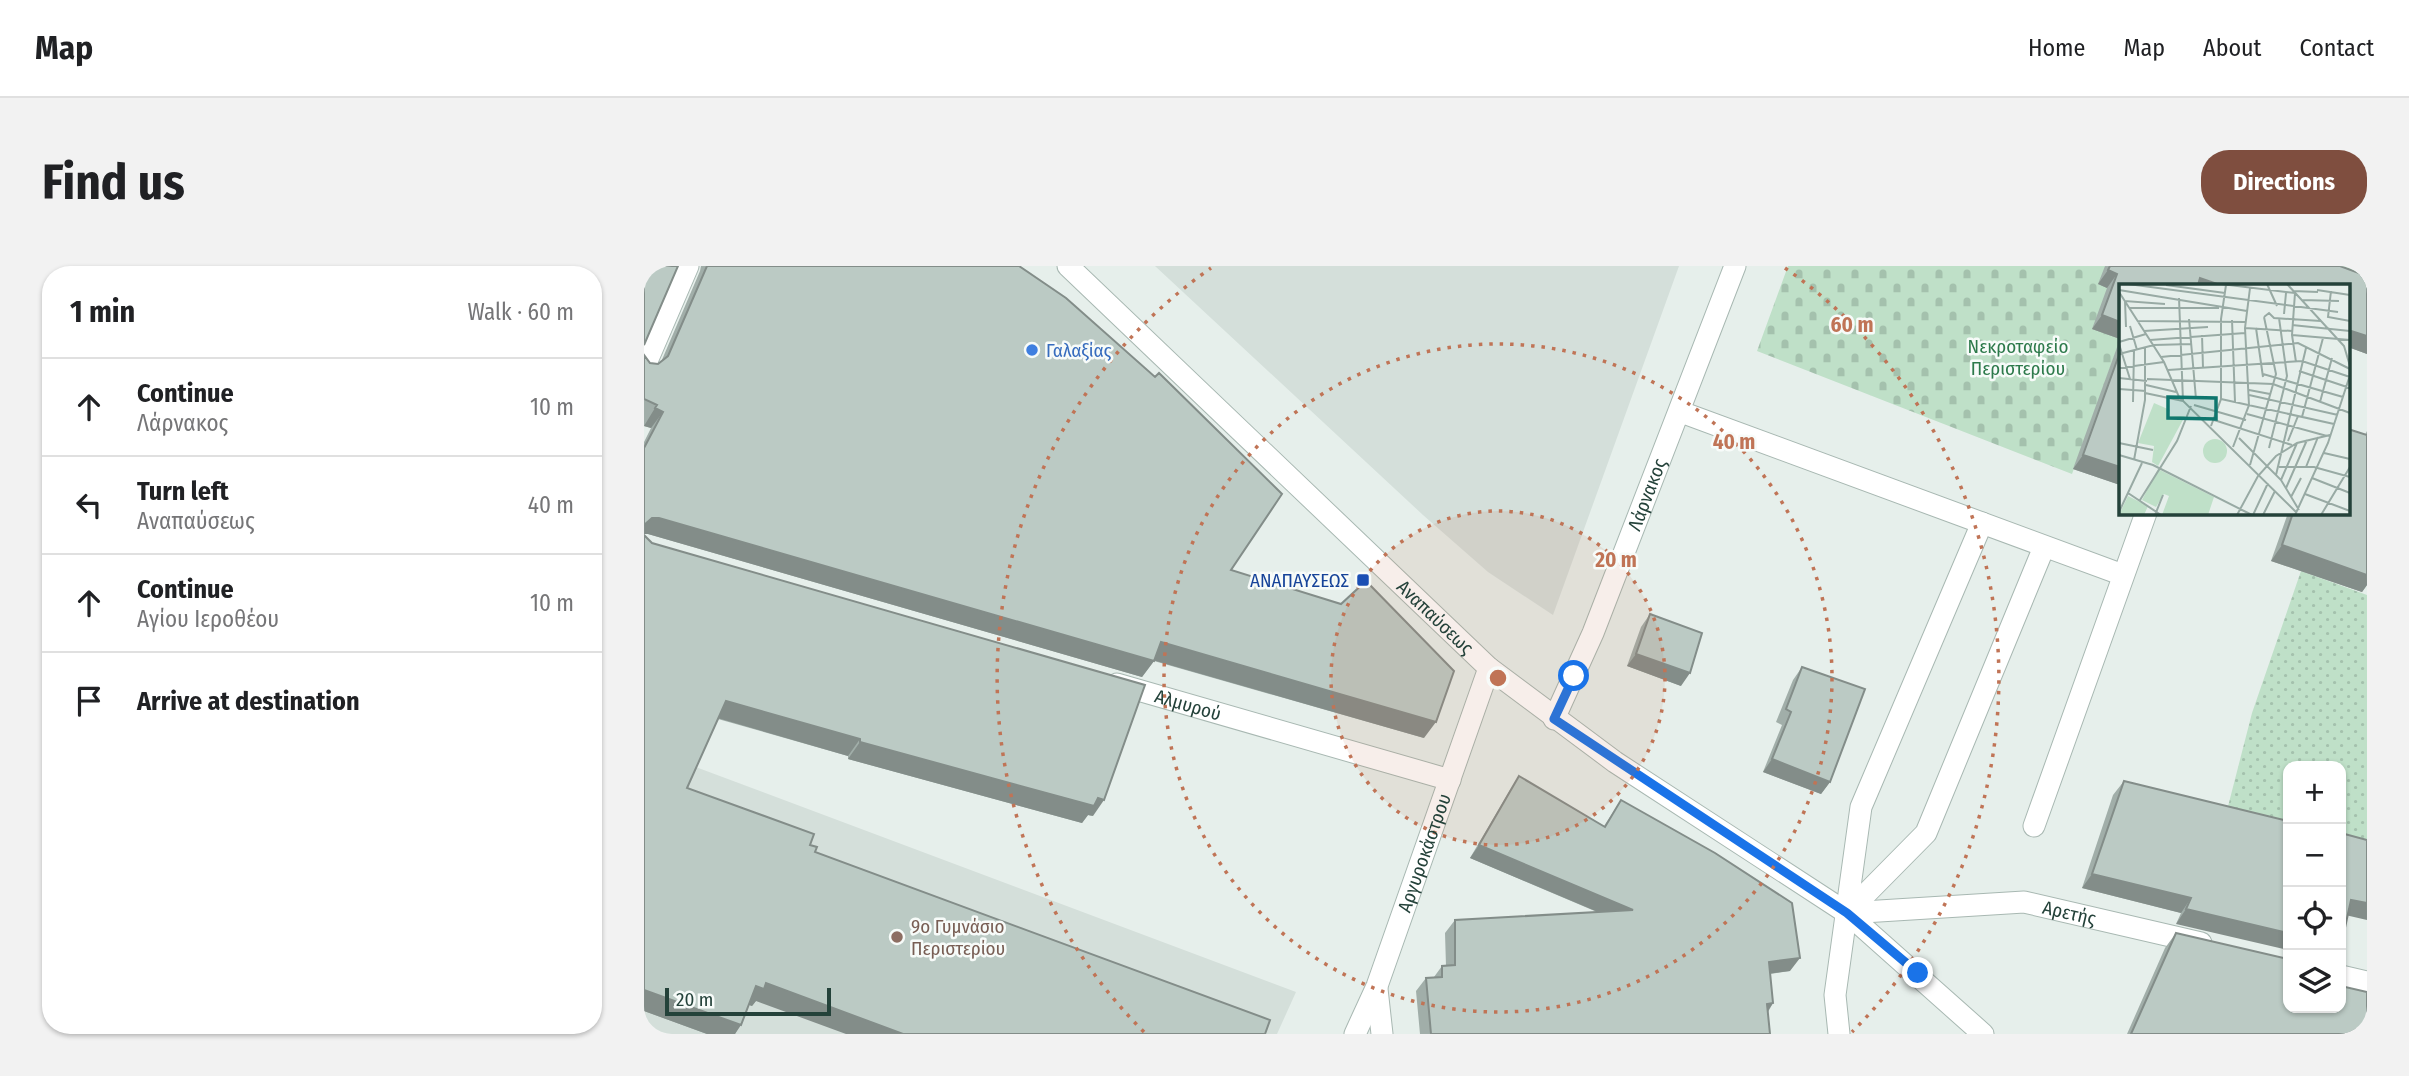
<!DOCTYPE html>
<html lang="en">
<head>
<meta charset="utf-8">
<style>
	:root { --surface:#fff; --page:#f2f2f2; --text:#202124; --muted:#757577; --line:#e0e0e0; --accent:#7f4e3f }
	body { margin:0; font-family:"Fira Sans Condensed",sans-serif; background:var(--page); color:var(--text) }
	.controls { position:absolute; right:21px; bottom:21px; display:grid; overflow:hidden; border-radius:14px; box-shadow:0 2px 5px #0004 }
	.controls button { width:63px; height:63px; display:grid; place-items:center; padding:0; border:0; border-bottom:2px solid var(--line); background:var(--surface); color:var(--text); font:35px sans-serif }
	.scale { position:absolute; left:21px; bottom:18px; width:166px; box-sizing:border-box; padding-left:7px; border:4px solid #24423a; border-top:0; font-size:19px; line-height:24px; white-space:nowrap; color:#24423a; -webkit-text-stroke:5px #f7fbf9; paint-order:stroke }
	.stop { position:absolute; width:21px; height:21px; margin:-16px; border:5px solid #1a73e8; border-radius:50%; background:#fff }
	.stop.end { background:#1a73e8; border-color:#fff; box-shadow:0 2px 7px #0008 }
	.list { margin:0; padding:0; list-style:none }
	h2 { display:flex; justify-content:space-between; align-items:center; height:91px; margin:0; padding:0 28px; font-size:30px }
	h2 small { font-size:23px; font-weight:400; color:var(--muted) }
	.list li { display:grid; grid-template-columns:46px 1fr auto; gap:21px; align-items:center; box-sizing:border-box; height:98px; padding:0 28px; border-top:2px solid var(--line) }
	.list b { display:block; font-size:26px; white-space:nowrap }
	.list p { margin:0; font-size:23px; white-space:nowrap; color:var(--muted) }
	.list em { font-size:23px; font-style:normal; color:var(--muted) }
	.icon { flex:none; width:38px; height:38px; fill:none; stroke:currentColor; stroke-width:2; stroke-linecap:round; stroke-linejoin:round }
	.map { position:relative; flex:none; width:1723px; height:768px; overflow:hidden; border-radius:28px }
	header { display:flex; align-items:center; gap:42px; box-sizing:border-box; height:98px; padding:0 35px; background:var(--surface); border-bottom:2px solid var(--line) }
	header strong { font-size:33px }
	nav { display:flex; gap:38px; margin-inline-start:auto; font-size:24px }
	.intro { display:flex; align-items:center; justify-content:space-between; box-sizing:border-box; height:168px; padding:0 42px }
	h1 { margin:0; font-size:49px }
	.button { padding:18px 32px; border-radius:28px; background:var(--accent); color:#fff; font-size:24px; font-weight:700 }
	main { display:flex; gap:42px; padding:0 42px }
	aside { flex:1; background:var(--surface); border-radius:28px; box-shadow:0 2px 5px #0004 }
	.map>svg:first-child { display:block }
</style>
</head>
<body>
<header>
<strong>Map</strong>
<nav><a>Home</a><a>Map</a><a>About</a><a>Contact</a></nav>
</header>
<div class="intro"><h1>Find us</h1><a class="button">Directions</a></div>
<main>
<aside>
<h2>1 min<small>Walk · 60 m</small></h2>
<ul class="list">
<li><svg class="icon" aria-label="ahead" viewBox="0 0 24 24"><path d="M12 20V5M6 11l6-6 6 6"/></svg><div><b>Continue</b><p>Λάρνακος</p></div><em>10 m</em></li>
<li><svg class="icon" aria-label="left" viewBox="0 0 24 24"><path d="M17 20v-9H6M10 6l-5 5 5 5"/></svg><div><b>Turn left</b><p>Αναπαύσεως</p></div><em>40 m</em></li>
<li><svg class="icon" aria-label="ahead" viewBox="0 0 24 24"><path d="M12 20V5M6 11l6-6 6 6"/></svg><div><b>Continue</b><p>Αγίου Ιεροθέου</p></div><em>10 m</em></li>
<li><svg class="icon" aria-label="arrive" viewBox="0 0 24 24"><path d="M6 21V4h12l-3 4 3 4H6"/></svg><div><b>Arrive at destination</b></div></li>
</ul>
</aside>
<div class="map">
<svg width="1723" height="768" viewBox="0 0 1723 768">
	<defs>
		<pattern id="grass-dots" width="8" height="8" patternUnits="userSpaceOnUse" patternTransform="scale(1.75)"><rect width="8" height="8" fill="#bfe0c8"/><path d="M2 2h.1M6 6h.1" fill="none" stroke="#a4c1ad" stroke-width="1.8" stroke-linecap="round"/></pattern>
		<pattern id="cemetery-stones" width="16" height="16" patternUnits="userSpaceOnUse" patternTransform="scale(1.75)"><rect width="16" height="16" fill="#bfe0c8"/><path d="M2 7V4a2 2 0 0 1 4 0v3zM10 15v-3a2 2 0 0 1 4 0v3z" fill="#a4c1ad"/></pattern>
	</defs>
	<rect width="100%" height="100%" fill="#e6efeb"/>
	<path fill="#d4dfda" d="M511 0H1035L909 349 844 306 779 249Z
		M49 500 652 726 633 768H0V616Z"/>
	<path fill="url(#grass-dots)" d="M1657 305 1723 329V591L1697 584V500H1644V571L1580 556 1608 447Z"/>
	<path fill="url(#cemetery-stones)" d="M1144 0H1723V88L1704 19H1476V74L1428 208 1113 85Z"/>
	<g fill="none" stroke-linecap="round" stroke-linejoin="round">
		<g stroke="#a8b8b2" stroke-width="23">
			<g id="minor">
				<path id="s1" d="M424 0 845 402 971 496 1203 647 1339 768"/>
				<path d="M0 102 44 0"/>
				<path d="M1037 146 1479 309"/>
				<path id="s2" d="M473 418 806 514"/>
				<path id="s3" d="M910 453 949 367 1091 0"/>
				<path d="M1390 560 1502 247"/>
				<path id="s4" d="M1203 647 1380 636 1557 677"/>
				<path d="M1203 647 1282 567 1400 281"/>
				<path d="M1697 710 1723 716"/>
				<path d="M733 723 738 768"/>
				<path id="s5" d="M711 768 733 720 845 402"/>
				<path d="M1195 768 1191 729 1217 541 1338 257"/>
			</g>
		</g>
		<use href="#minor" stroke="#fff" stroke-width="21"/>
	</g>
	<path fill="#a1aea9" d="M57 0H375L587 304 780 472 510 395 498 411 4 268H0V176L7 162 0 160V89L6 97 14 98 17 96 56 5Z
		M1461 0H1696L1723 10V88L1704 81V19H1476V219L1429 203 1476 73 1448 63 1463 22 1454 18Z
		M1723 165V319L1718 326 1627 295 1644 247H1704L1721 169Z
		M0 269 8 277 449 550 444 549 438 557 204 493V490L74 453 43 522 112 735 108 740 105 739 91 768H63L0 745Z
		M1006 348 1037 420 983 400 997 361Z
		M1158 401 1186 516 1177 528 1119 506 1138 459 1132 456 1149 414Z
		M875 510 960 560 977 534 1146 705 1126 708 1129 737 1124 746 1126 768H776L772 725 782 712 790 711 798 700H802L801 667 811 654 953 646 826 592 866 524Z
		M1480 515 1644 555 1532 658 1537 647 1438 622 1469 529Z
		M1532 667 1723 768H1483L1521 682Z"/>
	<path fill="#838d89" d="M1464 4 1473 8 1463 22 1454 18Z
		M1556 12 1576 19H1551Z
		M1458 49 1476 56V73L1448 63Z
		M1704 64 1723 70V88L1704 81Z
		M11 142 19 146 7 162 0 160Z
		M1439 189 1476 201V219L1429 203Z
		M8 252H15L510 395 498 411 4 268H0V259Z
		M1638 279 1723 309V319L1718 326 1627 295Z
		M517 376 792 456 780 472 505 393Z
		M992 388 1046 407 1037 420 983 400Z
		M82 435 216 473 204 490 70 451Z
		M216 476 454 532 460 534 449 550 444 549 438 557 204 493Z
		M1128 493 1186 516 1177 528 1119 506Z
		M835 579 989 644 980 657 826 592Z
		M1448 608 1547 632 1537 647 1438 622Z
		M1707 634 1723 637V654L1697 648Z
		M1542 643 1644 667V684L1532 658Z
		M1156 692 1146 705 1116 709 1125 696Z
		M122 717 259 768H202L112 735 108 740 100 737 112 720Z
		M0 724 97 759 91 768H63L0 745Z
		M1129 737 1120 751 1123 738Z"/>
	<path fill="#bbcac4" stroke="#838d89" stroke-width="2" d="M0 0H34L0 79Z
		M63 0H375L422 32 511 111 515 107 638 228 587 304 697 338 722 315 810 405 792 456 517 376 510 395 15 252H8L0 259V182L19 146 11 142 13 139 0 133V89L6 97 14 98 24 90Z
		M1466 0H1696L1723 10V70L1704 64V19H1576L1556 12 1554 19H1476V56L1458 49 1473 8 1464 4Z
		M1476 86V201L1439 189Z
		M1704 163 1723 169V309L1638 279 1649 247H1704Z
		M0 269 8 277 501 419 460 534 454 532 450 540 216 476V473L82 435 43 522 170 568 166 579 173 581 171 586 626 754 621 768H259L122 717 120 723 112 720 97 759 0 724Z
		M1006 348 1058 367 1046 407 992 388Z
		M1158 401 1221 423 1186 516 1128 493 1147 446 1142 443Z
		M875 510 961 561 977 534 1071 587 1148 637 1156 692 1125 696 1129 737 1123 738 1126 768H787L782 712 798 711V700L811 699V654L989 644 835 579Z
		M1480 515 1644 555V667L1542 643 1547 632 1448 608Z
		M1697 567 1723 574V637L1707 634 1697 680Z
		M1532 667 1644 693V742H1697V720L1723 726V768H1487Z"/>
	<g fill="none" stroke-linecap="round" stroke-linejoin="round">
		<path stroke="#1a73e8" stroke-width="9" d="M930 410 910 453 1203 647 1274 707"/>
	</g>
	<circle cx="854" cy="412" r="167" fill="#c07456" fill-opacity=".12"/>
	<g fill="none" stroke="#c07456" stroke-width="3.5" stroke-dasharray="3.5 7">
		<circle cx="854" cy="412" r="167"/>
		<circle cx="854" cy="412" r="334"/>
		<path d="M500 766A500 500 0 0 1 567 2M1141 2A500 500 0 0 1 1208 766"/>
	</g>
	<circle fill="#3f7fe0" stroke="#f7fbf9" stroke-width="2.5" cx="388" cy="84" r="7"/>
	<rect fill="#1a4fb4" stroke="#f7fbf9" stroke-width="2.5" x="712" y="307" width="14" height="14" rx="3.5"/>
	<circle fill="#8d6e63" stroke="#f7fbf9" stroke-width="2.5" cx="253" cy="671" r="7"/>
	<g text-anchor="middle" stroke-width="5" stroke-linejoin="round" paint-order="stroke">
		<g font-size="19" fill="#2d7a4b" stroke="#f7fbf9">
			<text x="1374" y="87">Νεκροταφείο<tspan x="1374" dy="22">Περιστερίου</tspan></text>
		</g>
		<g font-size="19" fill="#366cbe" stroke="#f7fbf9" text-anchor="start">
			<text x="402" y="91">Γαλαξίας</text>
		</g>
		<g font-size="19" fill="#24423a" stroke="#f7fbf9">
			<text dy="7" stroke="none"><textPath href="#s3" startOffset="243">Λάρνακος</textPath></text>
			<text dy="7" stroke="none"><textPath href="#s1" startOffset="508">Αναπαύσεως</textPath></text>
			<text dy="7" stroke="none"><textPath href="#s2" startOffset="74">Αλμυρού</textPath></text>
			<text dy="7" stroke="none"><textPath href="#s5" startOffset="194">Αργυροκάστρου</textPath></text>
			<text dy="7" stroke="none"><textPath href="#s4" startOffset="224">Αρετής</textPath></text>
		</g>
		<g font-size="19" fill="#164399" stroke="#f7fbf9" text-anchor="end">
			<text x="705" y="321">ΑΝΑΠΑΥΣΕΩΣ</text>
		</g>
		<g font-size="19" fill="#785e54" stroke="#f7fbf9" text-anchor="start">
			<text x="267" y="667">9ο Γυμνάσιο<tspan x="267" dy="22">Περιστερίου</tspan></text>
		</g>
	</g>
	<g transform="translate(1475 18)">
		<rect width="231" height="231" fill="#e6efeb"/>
		<path d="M39 185 95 213 89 231H43L50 212 45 210 37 223 23 216Z" fill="#bfe0c8"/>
		<path d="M35 119 51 126 49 132H66L39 182 33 178 35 162 19 159Z" fill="#bfe0c8"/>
		<path d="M84 167a12 12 0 1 1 24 0a12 12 0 1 1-24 0ZM9 212 29 222 25 231H0Z" fill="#bfe0c8"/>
		<path fill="none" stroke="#98aaa4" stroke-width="2" d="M9 0 219 28M102 0 176 9M148 0 158 22M168 0 225 62 231 82M47 1 106 9M0 6 128 27M198 6 231 11M174 7 199 8M212 7 209 33 231 37M0 8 45 78 60 113 177 228M176 9 173 51 177 78M60 14 64 117M183 16 220 17M10 24H100M165 30 167 9M145 33 150 29 155 34 202 37M70 35 77 115M113 36 116 118M18 37 126 38M173 41 231 47M11 42 18 66M7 43 6 17 46 20M126 44 173 47M137 44 144 93M25 47 89 43M83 51 84 84M173 51 231 56M31 56 126 49M0 58 27 50M0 60 11 95M0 70 35 61 73 60M42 73 179 59 231 85M0 84 45 78M49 86 183 77 231 93M180 87 231 104M144 90 224 113M0 94 28 97M28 95 154 100 231 129M27 101 57 108M0 105 27 107M130 106 151 110M26 109 64 117M130 111 219 131M102 115 215 140M14 118 15 66M201 118 213 74M75 121 127 136M128 130 208 152M183 133 204 54M95 136 173 161M92 142 102 115V35L107 1M120 154 162 196 180 226M169 157 179 132M0 159 34 166M114 163 130 121 126 44 131 4M150 164 168 92 160 34M205 169 231 175M0 171 34 181 133 231M15 176 26 116V64M131 181 157 90 145 33M160 183H195L231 193M187 183 199 153M157 191 187 64M193 194 231 209M162 196 178 159M167 204 188 156M9 209 42 231M186 210 231 227M172 213 182 194M21 216 58 157 72 122M0 228 23 179M36 231 44 211M118 231 139 192 157 172 178 159 211 151M134 231 149 199M144 231 156 207M176 231 209 159 231 91M202 231 231 183"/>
		<path fill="#0f766e" fill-opacity="0.15" stroke="#0f766e" stroke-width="3.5" d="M49 113 97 114V135L49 134Z"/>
		<rect width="231" height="231" fill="none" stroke="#24423a" stroke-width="3.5"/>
	</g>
	<circle cx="854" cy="412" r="10" fill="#c07456" stroke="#f7fbf9" stroke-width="3.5"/>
	<g font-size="21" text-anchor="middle" font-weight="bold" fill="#c07456" stroke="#f7fbf9" stroke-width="5" stroke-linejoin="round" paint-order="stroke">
		<text x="1208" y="66">60 m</text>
		<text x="1090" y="183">40 m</text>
		<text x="972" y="301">20 m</text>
	</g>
</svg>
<div class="controls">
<button>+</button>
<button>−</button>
<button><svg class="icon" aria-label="locate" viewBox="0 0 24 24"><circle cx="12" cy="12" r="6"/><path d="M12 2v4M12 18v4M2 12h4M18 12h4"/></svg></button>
<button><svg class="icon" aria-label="layers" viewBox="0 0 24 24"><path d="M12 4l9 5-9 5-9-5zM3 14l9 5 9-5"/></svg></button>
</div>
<div class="scale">20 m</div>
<div class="stop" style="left:930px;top:410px"></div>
<div class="stop end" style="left:1274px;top:707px"></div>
</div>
</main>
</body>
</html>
